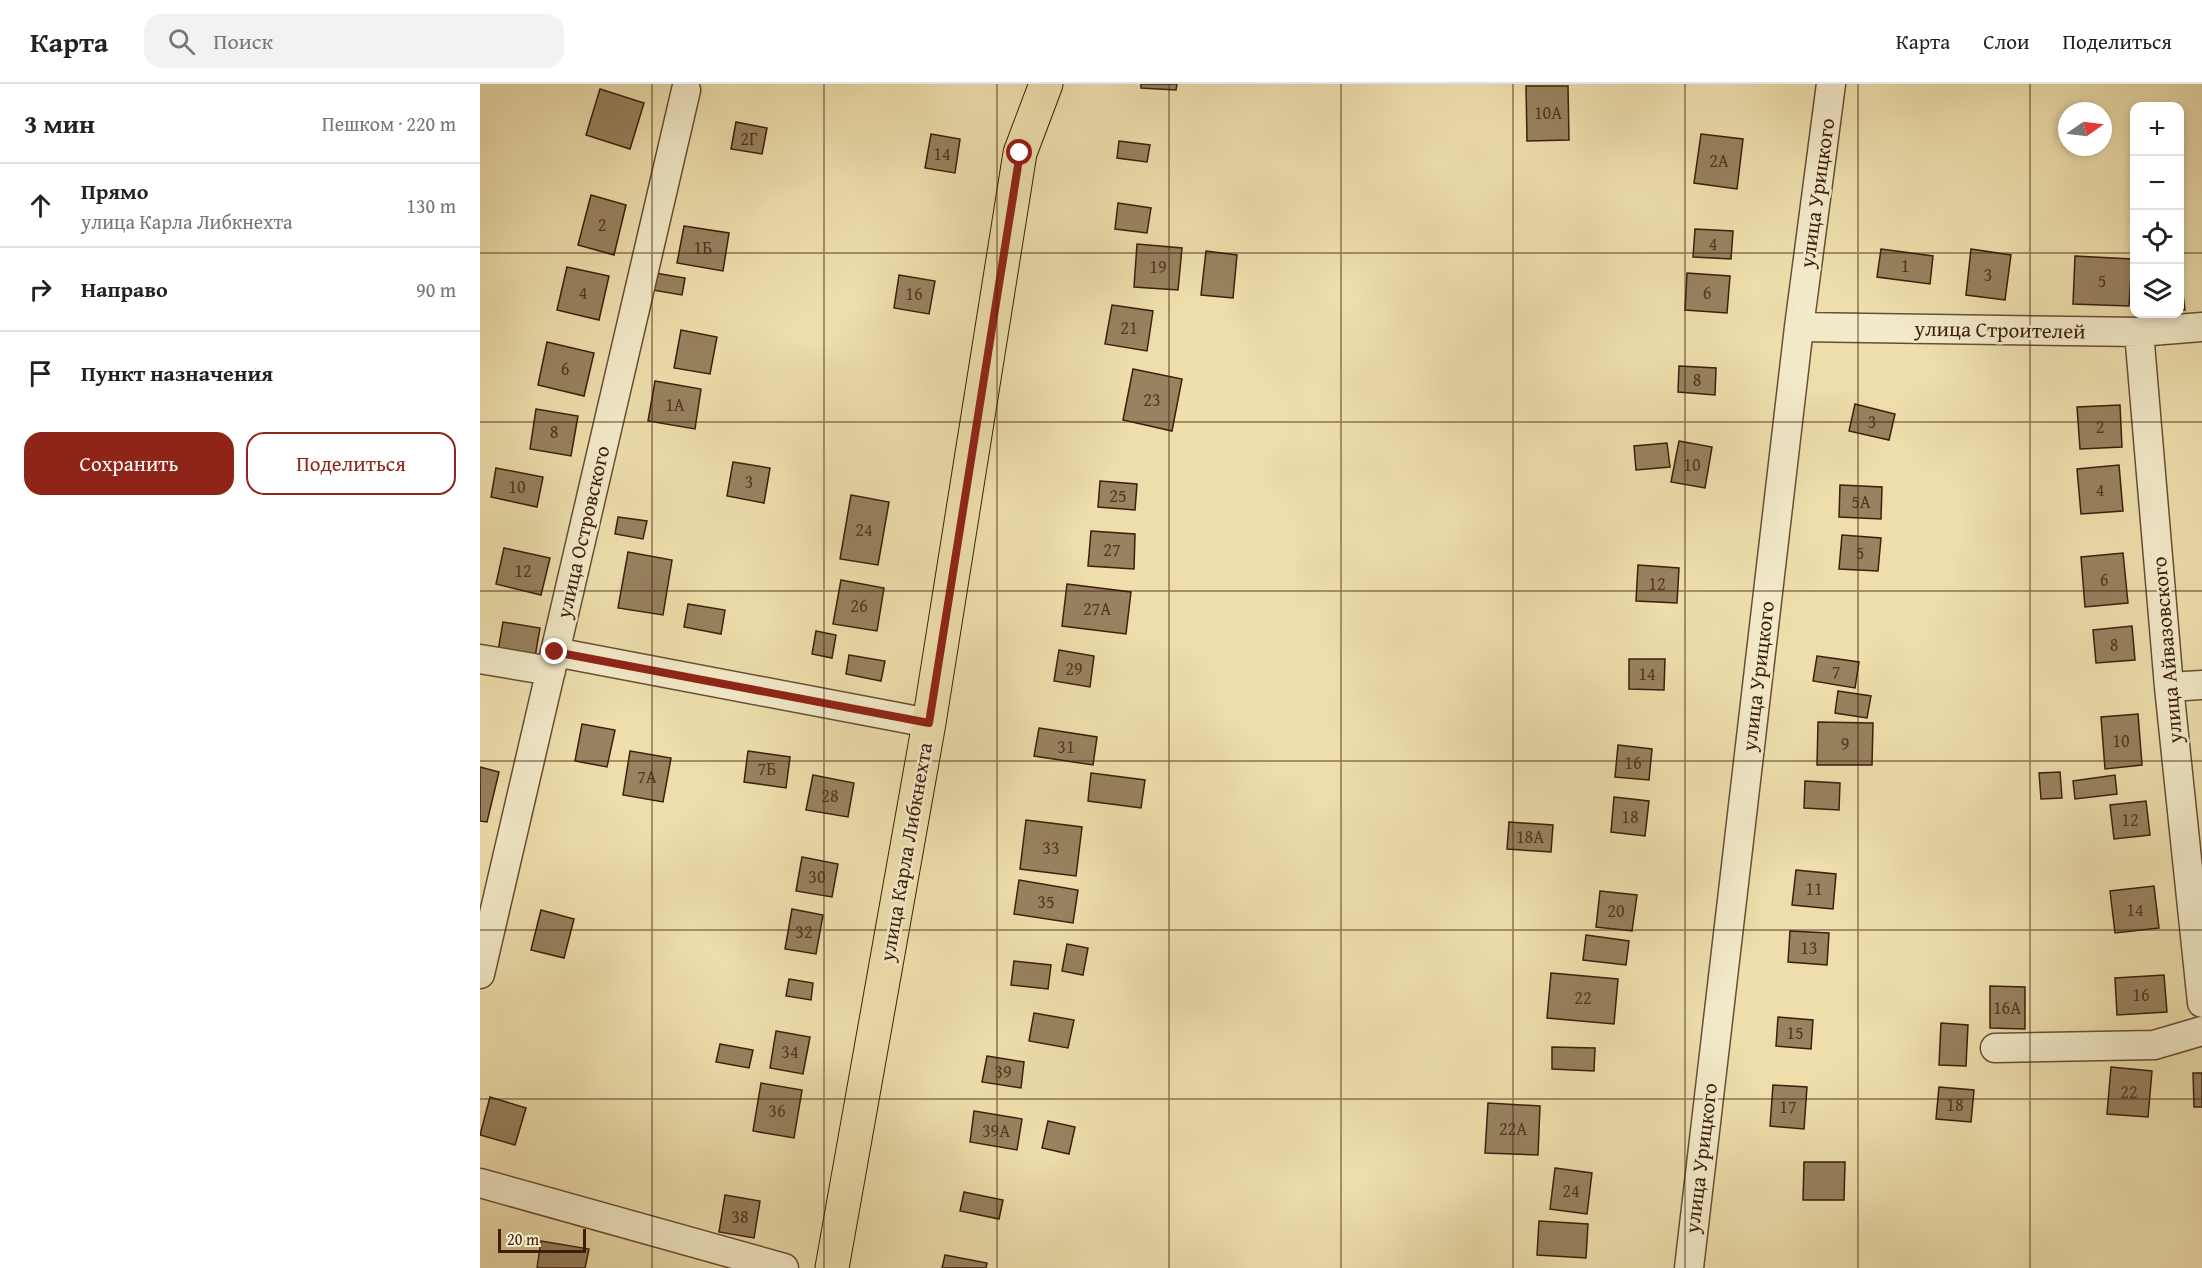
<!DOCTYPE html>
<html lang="ru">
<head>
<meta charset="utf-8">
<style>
	:root { --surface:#fff; --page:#f2f2f2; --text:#222; --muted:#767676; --line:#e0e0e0; --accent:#8f2418 }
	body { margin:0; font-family:"Gentium Book Plus",serif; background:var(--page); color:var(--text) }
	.controls { position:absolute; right:18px; top:18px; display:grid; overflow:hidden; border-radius:12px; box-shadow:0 3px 9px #0003 }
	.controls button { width:54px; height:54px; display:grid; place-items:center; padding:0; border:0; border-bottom:2px solid var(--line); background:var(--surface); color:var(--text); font:30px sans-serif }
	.compass { position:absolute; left:1578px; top:18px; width:54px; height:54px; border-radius:50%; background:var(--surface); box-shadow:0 3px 9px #0003; rotate:76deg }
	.scale { position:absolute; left:18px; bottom:15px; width:88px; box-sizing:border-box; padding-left:6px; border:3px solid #3c1e0b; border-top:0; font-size:16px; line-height:21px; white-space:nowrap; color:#3c1e0b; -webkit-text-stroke:4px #f3eac9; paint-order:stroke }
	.stop { position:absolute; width:18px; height:18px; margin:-14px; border:4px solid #8f2418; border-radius:50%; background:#fff }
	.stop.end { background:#8f2418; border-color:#fff; box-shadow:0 2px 6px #0008 }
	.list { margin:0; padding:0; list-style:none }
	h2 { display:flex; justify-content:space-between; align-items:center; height:78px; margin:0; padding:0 24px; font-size:26px }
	h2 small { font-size:20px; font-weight:400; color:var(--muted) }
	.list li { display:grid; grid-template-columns:39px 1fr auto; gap:18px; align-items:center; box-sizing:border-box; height:84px; padding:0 24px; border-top:2px solid var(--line) }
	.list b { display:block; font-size:22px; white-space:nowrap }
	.list p { margin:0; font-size:20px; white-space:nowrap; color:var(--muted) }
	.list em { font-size:20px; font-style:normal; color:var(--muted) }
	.actions { display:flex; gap:12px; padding:18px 24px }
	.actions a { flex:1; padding:14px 0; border:2px solid var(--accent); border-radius:18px; text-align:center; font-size:21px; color:var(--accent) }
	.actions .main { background:var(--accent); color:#fff }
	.icon { flex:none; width:33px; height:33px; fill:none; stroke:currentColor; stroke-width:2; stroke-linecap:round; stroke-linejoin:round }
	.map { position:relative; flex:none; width:1722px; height:1184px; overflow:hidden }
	header { display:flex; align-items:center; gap:36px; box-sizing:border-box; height:84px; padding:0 30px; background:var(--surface); border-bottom:2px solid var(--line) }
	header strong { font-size:28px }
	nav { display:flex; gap:33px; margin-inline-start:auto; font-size:21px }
	.search { width:420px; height:54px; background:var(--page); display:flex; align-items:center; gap:15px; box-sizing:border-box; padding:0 21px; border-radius:18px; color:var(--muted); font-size:22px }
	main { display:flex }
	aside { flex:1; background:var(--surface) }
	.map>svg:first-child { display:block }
</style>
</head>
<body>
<header>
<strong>Карта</strong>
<div class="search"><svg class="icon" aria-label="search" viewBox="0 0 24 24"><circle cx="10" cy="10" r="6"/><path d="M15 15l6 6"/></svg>Поиск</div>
<nav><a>Карта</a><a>Слои</a><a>Поделиться</a></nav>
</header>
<main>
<aside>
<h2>3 мин<small>Пешком · 220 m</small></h2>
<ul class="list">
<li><svg class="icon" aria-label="ahead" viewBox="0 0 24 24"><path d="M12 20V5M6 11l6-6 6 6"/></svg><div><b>Прямо</b><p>улица Карла Либкнехта</p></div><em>130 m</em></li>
<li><svg class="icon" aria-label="right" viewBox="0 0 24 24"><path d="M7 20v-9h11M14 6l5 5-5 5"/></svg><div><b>Направо</b></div><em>90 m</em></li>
<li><svg class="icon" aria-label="arrive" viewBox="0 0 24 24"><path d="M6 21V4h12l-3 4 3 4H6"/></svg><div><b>Пункт назначения</b></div></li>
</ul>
<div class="actions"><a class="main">Сохранить</a><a>Поделиться</a></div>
</aside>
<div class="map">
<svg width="1722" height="1184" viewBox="0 0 1722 1184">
	<rect width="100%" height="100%" fill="#eddeac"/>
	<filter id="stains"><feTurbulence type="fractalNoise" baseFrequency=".00333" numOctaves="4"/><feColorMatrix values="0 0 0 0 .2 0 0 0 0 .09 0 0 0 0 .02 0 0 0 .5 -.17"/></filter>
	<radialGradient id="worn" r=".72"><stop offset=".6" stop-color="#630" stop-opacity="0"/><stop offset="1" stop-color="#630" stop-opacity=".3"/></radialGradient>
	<path fill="#98825f" stroke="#3c1e0b" stroke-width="1.5" d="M661 0H697L696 6 661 4Z
		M1046 2H1088L1089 56 1047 57Z
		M120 5 164 19 150 65 106 51Z
		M256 38 287 44 282 70 251 65Z
		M451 50 480 55 475 89 445 84Z
		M1221 50 1263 55 1257 105 1214 99Z
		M639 57 670 61 667 78 637 74Z
		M111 111 146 121 134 171 98 161Z
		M638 119 671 124 667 149 635 145Z
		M204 142 249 149 243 187 197 179Z
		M1215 145 1253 147 1251 175 1213 173Z
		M657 160 702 164 698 206 654 203Z
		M1401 165 1453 172 1450 200 1397 193Z
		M1491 165 1531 171 1525 216 1486 211Z
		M726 167 757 171 753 214 721 211Z
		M1595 172 1652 175 1649 222 1593 220Z
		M87 183 129 192 119 236 77 226Z
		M1700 187 1705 226H1700Z
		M175 189 205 194 202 211 172 206Z
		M1207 189 1250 192 1247 229 1205 226Z
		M419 191 455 197 449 230 414 224Z
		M632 221 673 227 667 267 625 260Z
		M201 246 237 253 230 290 194 284Z
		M67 258 114 269 104 312 58 301Z
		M1199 282 1236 284 1235 311 1198 308Z
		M653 285 702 295 692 347 643 336Z
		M175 297 221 305 215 345 168 337Z
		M1375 320 1415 330 1409 356 1369 347Z
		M1640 321 1642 363 1600 365 1597 323Z
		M56 325 98 332 91 372 50 365Z
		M1199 357 1232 363 1225 404 1191 398Z
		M1187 359 1190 383 1156 386 1154 362Z
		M253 378 290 384 284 419 247 412Z
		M1639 381 1643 427 1601 430 1597 385Z
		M16 384 63 393 57 423 11 413Z
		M620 397 657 400 655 426 618 423Z
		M1360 401 1402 403 1401 435 1359 433Z
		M371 411 409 418 398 481 360 475Z
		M138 433 167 437 163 455 135 450Z
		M611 447 655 450 654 485 608 482Z
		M1362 451 1401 454 1398 487 1359 485Z
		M24 464 70 474 61 511 16 500Z
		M148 468 192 476 183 531 138 524Z
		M1643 469 1648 519 1605 523 1601 473Z
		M1158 481 1199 484 1197 519 1156 517Z
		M361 496 404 504 397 547 353 540Z
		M587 500 651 508 646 550 582 542Z
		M208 520 245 526 241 550 204 543Z
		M23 538 60 544 55 573 18 567Z
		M1652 542 1655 576 1616 579 1613 546Z
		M336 547 356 551 352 574 332 570Z
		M579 566 614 572 610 603 574 597Z
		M369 571 405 577 401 597 366 590Z
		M1337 572 1379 578 1375 604 1333 597Z
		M1149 575H1185L1184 606 1149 605Z
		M1358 607 1391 612 1387 634 1355 629Z
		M1658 630 1662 681 1625 685 1621 633Z
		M1338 638 1393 639 1392 681H1337Z
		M102 640 135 646 127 683 95 677Z
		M559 644 617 653 613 681 554 672Z
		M1138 661 1172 665 1169 696 1135 693Z
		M150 667 191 674 183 718 143 711Z
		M268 667 310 673 306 704 264 698Z
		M0 683 19 688 7 738 0 737Z
		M1580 688 1582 714 1561 715 1559 689Z
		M611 689 665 696 661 724 608 717Z
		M333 691 374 699 368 733 326 726Z
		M1635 691 1637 710 1595 715 1593 697Z
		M1325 697 1360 699 1359 726 1324 724Z
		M1134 713 1169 717 1165 752 1131 748Z
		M1666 717 1670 751 1634 755 1630 721Z
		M546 736 602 743 596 792 540 785Z
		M1029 738 1073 741 1071 768 1027 765Z
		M322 773 358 780 352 813 316 807Z
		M1316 786 1356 790 1353 825 1312 821Z
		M539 796 598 806 593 839 534 830Z
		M1674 802 1679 844 1635 849 1630 807Z
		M1120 807 1157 811 1152 847 1116 843Z
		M312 825 343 831 336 870 305 865Z
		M61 826 94 835 84 874 51 866Z
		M1310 847 1349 849 1347 881 1308 878Z
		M1106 851 1149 857 1146 881 1103 876Z
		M587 860 608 864 603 891 582 887Z
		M534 877 571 881 568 905 531 901Z
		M1071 889 1138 895 1134 940 1067 934Z
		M1684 891 1687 928 1637 931 1635 894Z
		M309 895 333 899 331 916 306 912Z
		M1510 902 1545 903V945L1510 944Z
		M554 929 594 936 588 964 549 957Z
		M1298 933 1333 936 1331 965 1296 962Z
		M1461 939 1488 941 1486 982 1459 981Z
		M296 947 330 953 323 990 290 984Z
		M240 960 273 966 269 984 236 978Z
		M1072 963 1115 964 1114 987 1072 985Z
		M507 972 544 978 541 1004 502 998Z
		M1631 983 1672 987 1668 1033 1627 1030Z
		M1713 989H1722V1023H1714Z
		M281 999 322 1006 314 1054 273 1047Z
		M1293 1001 1327 1003 1324 1045 1290 1042Z
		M1459 1003 1494 1006 1491 1038 1456 1035Z
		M10 1013 46 1024 35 1061 0 1051Z
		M1008 1019 1060 1022 1058 1071 1005 1069Z
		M494 1027 542 1035 537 1066 490 1058Z
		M568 1037 595 1043 589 1070 562 1064Z
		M1324 1078H1365L1364 1116H1323Z
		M1075 1084 1112 1089 1107 1130 1070 1125Z
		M484 1108 523 1116 519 1135 480 1127Z
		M245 1111 280 1117 274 1154 239 1148Z
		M1059 1137 1108 1140 1106 1174 1057 1171Z
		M61 1157 109 1165 105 1184H57Z
		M465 1171 507 1179 506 1184H462Z"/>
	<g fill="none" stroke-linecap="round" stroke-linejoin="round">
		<g stroke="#684e33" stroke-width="31">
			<path id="minor" d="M1319 243 1659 248 1722 243
				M1659 248 1689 603 1722 919
				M75 568 449 639
				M0 575 71 587
				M1689 603 1722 601
				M0 890 206 6
				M1515 964 1674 961 1722 947
				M0 1099 304 1184
				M1209 1184 1319 243 1351 0"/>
		</g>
		<g stroke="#3c1e0b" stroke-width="35">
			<path id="major" d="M352 1184 449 639 540 69 566 0"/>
		</g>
		<use href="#minor" stroke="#f3eac9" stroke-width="28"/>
		<use href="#major" stroke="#eddeac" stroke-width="33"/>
	</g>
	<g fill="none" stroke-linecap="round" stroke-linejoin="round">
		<path stroke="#8f2418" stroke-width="8" d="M75 568 449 639 540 69"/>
	</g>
	<path fill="none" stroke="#3c1e0b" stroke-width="1.5" stroke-opacity="0.55" d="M172 0V1184M344 0V1184M517 0V1184M689 0V1184M861 0V1184M1033 0V1184M1205 0V1184M1378 0V1184M1550 0V1184M0 169H1654M1700 169H1722M0 338H1722M0 507H1722M0 677H1722M0 846H1722M0 1015H1722"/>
	<g text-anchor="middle" stroke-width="5" stroke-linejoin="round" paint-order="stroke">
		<g font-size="18" fill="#533720">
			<text x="1068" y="35">10А</text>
			<text x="269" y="61">2Г</text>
			<text x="462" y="76">14</text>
			<text x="1239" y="83">2А</text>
			<text x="122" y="147">2</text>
			<text x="1233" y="166">4</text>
			<text x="223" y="170">1Б</text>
			<text x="1425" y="188">1</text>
			<text x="678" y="189">19</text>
			<text x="1508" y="197">3</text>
			<text x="1622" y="203">5</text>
			<text x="103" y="215">4</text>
			<text x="1227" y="215">6</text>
			<text x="434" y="216">16</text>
			<text x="649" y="250">21</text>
			<text x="85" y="291">6</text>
			<text x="1217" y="302">8</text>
			<text x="672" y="322">23</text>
			<text x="195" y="327">1А</text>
			<text x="1392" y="344">3</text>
			<text x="1620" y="349">2</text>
			<text x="74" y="354">8</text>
			<text x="1212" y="387">10</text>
			<text x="269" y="404">3</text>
			<text x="37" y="409">10</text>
			<text x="1620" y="412">4</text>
			<text x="638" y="418">25</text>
			<text x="1381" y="424">5А</text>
			<text x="384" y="452">24</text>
			<text x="632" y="472">27</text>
			<text x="1380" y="475">5</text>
			<text x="43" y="493">12</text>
			<text x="1624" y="502">6</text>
			<text x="1177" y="506">12</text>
			<text x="379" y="528">26</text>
			<text x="617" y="531">27А</text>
			<text x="1634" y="567">8</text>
			<text x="594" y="591">29</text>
			<text x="1356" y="594">7</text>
			<text x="1167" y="596">14</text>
			<text x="1641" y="663">10</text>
			<text x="1365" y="666">9</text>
			<text x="586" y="669">31</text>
			<text x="1153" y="685">16</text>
			<text x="287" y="691">7Б</text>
			<text x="167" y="699">7А</text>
			<text x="350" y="718">28</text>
			<text x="1150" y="739">18</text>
			<text x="1650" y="742">12</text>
			<text x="1050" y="759">18А</text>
			<text x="571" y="770">33</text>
			<text x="337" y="799">30</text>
			<text x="1334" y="811">11</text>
			<text x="566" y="824">35</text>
			<text x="1655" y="832">14</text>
			<text x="1136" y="833">20</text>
			<text x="324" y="854">32</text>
			<text x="1329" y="870">13</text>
			<text x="1661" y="917">16</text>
			<text x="1103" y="920">22</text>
			<text x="1527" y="930">16А</text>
			<text x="1315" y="955">15</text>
			<text x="310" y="974">34</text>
			<text x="523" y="994">39</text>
			<text x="1649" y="1014">22</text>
			<text x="1475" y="1027">18</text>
			<text x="1308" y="1029">17</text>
			<text x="297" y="1033">36</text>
			<text x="1033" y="1051">22А</text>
			<text x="516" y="1053">39А</text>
			<text x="1091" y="1113">24</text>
			<text x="260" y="1139">38</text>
		</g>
		<g font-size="21" fill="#3c1e0b" stroke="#f3eac9">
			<text transform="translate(1337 109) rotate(-82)" y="7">улица Урицкого</text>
			<text transform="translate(1520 246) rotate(1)" y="7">улица Строителей</text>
			<text transform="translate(103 448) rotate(-77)" y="7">улица Островского</text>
			<text transform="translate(1687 566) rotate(-95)" y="7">улица Айвазовского</text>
			<text transform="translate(1278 592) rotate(-83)" y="7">улица Урицкого</text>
			<text transform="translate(426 768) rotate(-80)" y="7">улица Карла Либкнехта</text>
			<text transform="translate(1221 1074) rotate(-83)" y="7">улица Урицкого</text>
		</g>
	</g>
	<rect width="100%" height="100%" filter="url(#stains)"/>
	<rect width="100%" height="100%" fill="url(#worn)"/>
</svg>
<div class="controls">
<button>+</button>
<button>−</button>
<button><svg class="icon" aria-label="locate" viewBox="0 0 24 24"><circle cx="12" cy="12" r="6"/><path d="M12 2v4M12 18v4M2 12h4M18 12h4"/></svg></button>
<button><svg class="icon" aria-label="layers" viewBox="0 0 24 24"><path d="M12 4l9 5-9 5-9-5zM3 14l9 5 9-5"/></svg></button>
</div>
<svg class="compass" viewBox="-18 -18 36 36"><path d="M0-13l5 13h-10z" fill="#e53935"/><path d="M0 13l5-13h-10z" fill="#767676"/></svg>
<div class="scale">20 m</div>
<div class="stop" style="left:540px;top:69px"></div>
<div class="stop end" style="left:75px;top:568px"></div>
</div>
</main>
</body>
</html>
